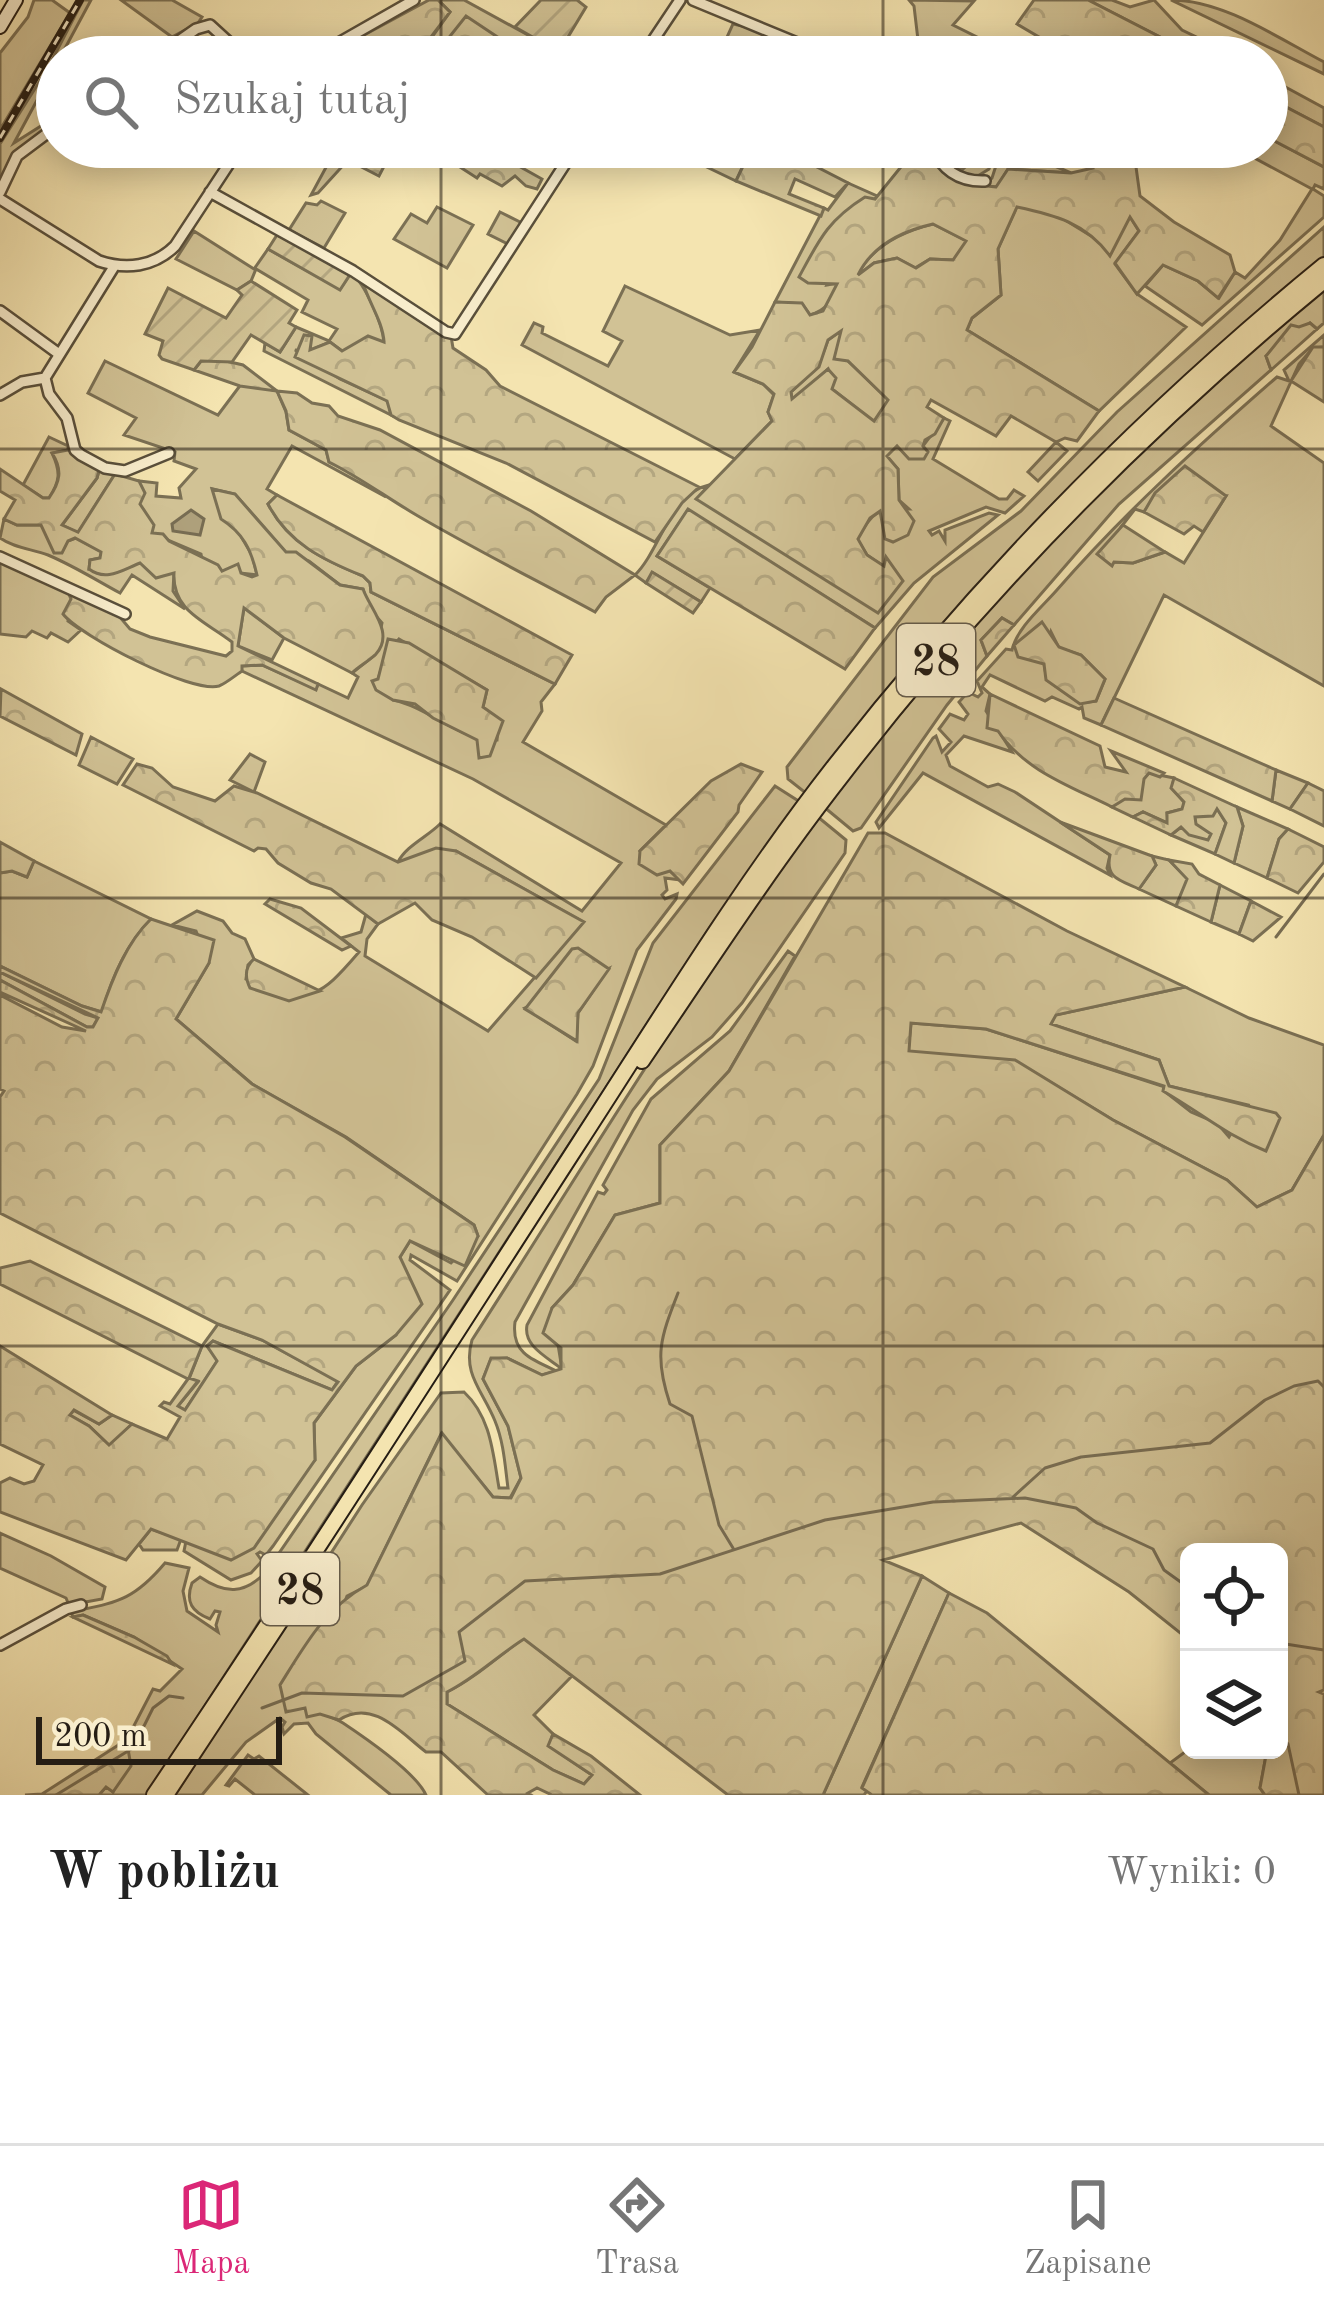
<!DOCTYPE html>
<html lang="pl">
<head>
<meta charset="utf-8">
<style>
	:root { --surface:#fff; --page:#f6f6f6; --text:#222; --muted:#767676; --line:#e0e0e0; --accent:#db2777 }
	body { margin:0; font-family:"Old Standard TT",serif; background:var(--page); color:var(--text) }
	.controls { position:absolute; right:36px; bottom:36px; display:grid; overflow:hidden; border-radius:18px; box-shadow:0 6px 30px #0003 }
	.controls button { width:108px; height:108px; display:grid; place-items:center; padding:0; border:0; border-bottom:3px solid var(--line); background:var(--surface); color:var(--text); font:60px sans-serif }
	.scale { position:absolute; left:36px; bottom:30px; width:246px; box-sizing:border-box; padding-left:12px; border:6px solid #251d14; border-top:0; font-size:33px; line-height:42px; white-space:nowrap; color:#251d14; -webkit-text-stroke:9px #f8edcc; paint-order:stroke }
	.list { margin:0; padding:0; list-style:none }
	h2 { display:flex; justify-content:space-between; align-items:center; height:156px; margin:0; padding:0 48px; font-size:51px }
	h2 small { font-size:39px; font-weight:400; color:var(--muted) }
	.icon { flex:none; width:66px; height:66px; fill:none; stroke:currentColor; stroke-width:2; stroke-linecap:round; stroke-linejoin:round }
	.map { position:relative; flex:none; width:1324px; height:1795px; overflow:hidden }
	.search { position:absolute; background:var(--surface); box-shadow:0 6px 30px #0003; left:36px; right:36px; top:36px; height:132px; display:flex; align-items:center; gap:30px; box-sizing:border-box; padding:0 42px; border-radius:66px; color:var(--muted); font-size:45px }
	.sheet { height:348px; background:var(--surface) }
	nav { display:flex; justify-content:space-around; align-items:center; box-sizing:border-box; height:168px; border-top:3px solid var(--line); background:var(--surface); font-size:33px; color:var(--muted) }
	nav a { display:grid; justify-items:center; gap:6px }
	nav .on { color:var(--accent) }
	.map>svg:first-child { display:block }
</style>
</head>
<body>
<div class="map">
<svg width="1324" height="1795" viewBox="0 0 1324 1795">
	<defs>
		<pattern id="forest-crowns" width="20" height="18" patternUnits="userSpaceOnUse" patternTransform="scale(3)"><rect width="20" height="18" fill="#d1c295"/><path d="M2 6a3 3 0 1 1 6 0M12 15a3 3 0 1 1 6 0" fill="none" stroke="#b3a680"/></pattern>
		<pattern id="garden-furrows" width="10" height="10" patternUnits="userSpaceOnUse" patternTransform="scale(3)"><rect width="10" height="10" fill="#d1c295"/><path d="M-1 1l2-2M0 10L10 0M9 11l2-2" fill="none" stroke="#b3a680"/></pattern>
	</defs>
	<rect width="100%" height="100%" fill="#f4e4b0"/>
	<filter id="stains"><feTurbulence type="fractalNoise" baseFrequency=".00167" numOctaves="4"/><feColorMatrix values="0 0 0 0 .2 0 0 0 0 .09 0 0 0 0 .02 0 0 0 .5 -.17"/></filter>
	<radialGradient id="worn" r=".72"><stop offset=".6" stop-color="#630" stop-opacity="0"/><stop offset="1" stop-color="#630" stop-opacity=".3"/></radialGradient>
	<path fill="#d1c295" stroke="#7b7054" stroke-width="3" fill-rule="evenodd" d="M34 0H52L70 13 0 130V53L28 17Z
		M83 0H91L14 143 52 119V126L18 149 4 180 0 177V144L48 68Z
		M121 0H172L202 17 198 23 172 37Z
		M438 0H464L559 52 556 57H533L532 51 518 57H404L398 44 409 39 432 37 450 12Z
		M909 0 974 1 953 25 983 40 978 57H920L914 6Z
		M1088 0H1112L1130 7 1154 0 1182 30 1238 57H1199Z
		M1171 0C1223 0 1278 38 1324 62V74Z
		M1267 77 1324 108V127L1267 97Z
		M1267 137 1324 167V189L1315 185 1313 189 1324 196V217L1202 325 1145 286 1163 265 1198 281 1219 298 1235 272 1245 278 1280 240 1312 189 1234 147H1267Z
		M337 147H347L348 160 318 193 311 195Z
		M665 147H752L736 181Z
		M988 147H996L989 169 973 179 945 160 963 168Z
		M1002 147H1023L1029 155 1071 173 1008 169 997 187 984 186 992 178Z
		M848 183 877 196 827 285 838 283C833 300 827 310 810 315L802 304 775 302 824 208 828 210Z
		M321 201 345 213 324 248 289 230 306 203 317 205Z
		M1017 206 1057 215 1099 241 1129 215 1139 231 1115 264 1137 294 1186 327 1099 411 967 330 972 318 1001 295 998 249Z
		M437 207 473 225 447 268 394 239 411 214 427 223Z
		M500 212 522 223 508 244 488 234Z
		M933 224 967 241 954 260 930 259 915 268 897 258 874 263 856 277C871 247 900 232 933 224Z
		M1324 227V258L1253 318 807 794 788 779 787 767 933 577 1021 511 1117 412Z
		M194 231 254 269 268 249 340 289 351 273C365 283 383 325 384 343L342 351 330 342 309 351 295 350 340 379 388 401 391 415 264 351 265 343 280 352 296 327 329 341 337 329 302 312 308 300 256 269 251 281 237 290 176 259Z
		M625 286 730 335 760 330 734 372 763 384 774 395 768 412 772 421 735 459 522 345 534 323 543 327 542 333 608 366 622 341 603 331Z
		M1324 288V323L1317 329 1310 323 1266 356 1271 370 1119 504 1014 625 1002 618 981 640 987 656 947 705 861 828 853 831 824 807C905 707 985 609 1075 517 1153 435 1239 362 1324 288Z
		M843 329 848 361 889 400 874 422 832 389 828 369 792 401 791 392 818 367 828 340Z
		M1324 335V347L1313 348 1299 364 1271 426 1324 463V686L1164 595 1101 725 1084 718 1082 707 1079 709 1052 697 1045 701 990 675 982 687 990 694 986 711 1012 752 964 736 946 755 950 766 988 787 998 784 1015 792 1110 855 1107 868 1110 875 923 773 879 828 876 822 933 738 936 736 942 752 951 742 939 729 950 714 964 720 968 714 959 702 968 692 978 697 982 693 977 681 1006 649 1012 650C1017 628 1041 608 1056 591 1124 513 1199 445 1277 377L1289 381 1284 370ZM1226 496 1184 563 1165 552 1133 563 1114 562 1121 527 1135 509 1144 512 1152 501ZM1051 632 1059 648 1081 655 1105 679 1096 701 1080 703 1047 680 1044 664Z
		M105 361 218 415 242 383 277 391 286 412 289 430 326 450 329 462 370 482 386 497 292 446 267 489 277 495 268 504C288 543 323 560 363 576L370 583 371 592 555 684 541 702 542 711 523 742 666 825 640 851 662 871H670L681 880 665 878 667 890 662 895 665 899 677 894 676 899 637 950 593 1066 577 1094 457 1281 411 1255 410 1260 450 1290 273 1546 266 1555 260 1552 257 1554 262 1561 251 1573 231 1580 184 1551 186 1541 195 1544 315 1460 314 1423 356 1366 396 1335 400 1257 410 1241 451 1263 478 1236 474 1225 346 1137 252 1084 176 1019 209 963 196 931 172 925 197 911 223 921 232 933 245 939 254 959 248 965 246 979C311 998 312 1007 359 952L341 938 361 932 366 914 378 924 367 939 365 956 488 1031 583 922 456 851 398 862C406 846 427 837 440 824L582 911 621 863 473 779 242 671 241 666 262 665 316 689 318 684 348 698 358 677 352 673 375 655 382 623 369 608 363 589 340 585 309 561 286 553 235 494 213 489 252 555 257 575 241 573 231 592 220 599 211 598 195 585 198 573 206 580 201 554 151 533 153 525 139 504V481L157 483 156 496 181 498 179 488 196 469 174 461 175 452 124 435 136 418 88 393ZM399 639 487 690 483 707 498 727 497 740C457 740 431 708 393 700L378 679 386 654ZM608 969 578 1013 576 1041 525 1008Z
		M944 418 950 421 933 459 999 499H1007L1014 490 1024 496 1005 513 986 507 929 531 932 535 939 531 945 541V530L989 513 998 515 914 583 875 628 688 510 657 556 710 588 701 602 653 573 646 583 635 575C660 551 670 493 709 485L697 499 884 567 867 555 857 539C874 510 876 510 909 509L899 500 898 469 886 456 897 445 923 446Z
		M49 437 68 446V450L52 453C61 472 60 481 49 498H43L23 485Z
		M1056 442 1067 451 1038 481 1028 472Z
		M100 467 115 474 78 533 62 525 97 478Z
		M4 519 17 525H41L48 534 68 541 76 538 102 552 100 558 90 560 89 569 140 563 163 574 174 572 173 591 185 609 132 575 120 593C96 580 74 566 48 555 32 549 14 548 0 538Z
		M0 561 68 592 72 599 68 621 81 630 68 642 51 633 47 638 32 631 26 637 0 634Z
		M244 607 284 638 272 660 238 646Z
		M250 754 265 762 254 792 230 780Z
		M1276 770 1308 783 1290 809 1272 801Z
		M1149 773 1174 778 1172 788 1184 802 1183 809 1167 813 1168 823 1143 812 1133 817 1112 807Z
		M775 786 800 802 710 927 147 1795H99L106 1786 113 1792 128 1749 120 1744 126 1741 153 1689 160 1691 182 1669 134 1637 83 1615 73 1617 71 1612C117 1602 133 1601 165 1563L189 1568 183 1591 187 1611 218 1632 216 1625 220 1612 215 1611 210 1619C192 1612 185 1602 192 1583L200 1577C225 1594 244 1595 266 1572L453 1300 599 1079 653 943Z
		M1237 807 1288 829 1279 839 1267 878 1234 863 1243 826Z
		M1217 808 1226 823 1215 854 1171 835 1181 827 1194 835 1195 817Z
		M818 817 846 840 845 853 742 1003 712 1037 657 1079 633 1110 515 1322C511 1353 532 1360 557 1371L542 1375 507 1358 491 1359 483 1379 508 1426 521 1478 510 1498 493 1497 441 1434 367 1586 347 1596 305 1707C317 1713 332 1716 343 1723 364 1737 416 1773 426 1795H391L316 1734 308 1723 294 1724 284 1734 282 1727 285 1722 280 1718 246 1742 202 1795H175L362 1505 441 1393 464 1392C491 1417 493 1454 499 1488H508C505 1466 504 1443 495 1421 483 1391 462 1374 472 1340 585 1165 692 985 818 817Z
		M1152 856 1169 860 1188 879 1176 906 1139 889 1156 865Z
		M34 861 151 919C127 943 111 980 102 1012L82 1006 0 966V873L12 871 27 877Z
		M1220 885 1251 901 1239 934 1211 922Z
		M788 951 795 956 729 1071 660 1145V1203L615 1215 573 1285 552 1308 562 1369C547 1357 523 1346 527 1325L598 1192 604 1194 607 1190 603 1185 651 1099 730 1031Z
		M0 972 85 1014 98 1018 93 1027H87L0 980Z
		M1185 987 1249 1018 1324 1045V1135L1292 1190 1257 1207 1227 1180 1113 1120 1015 1061 908 1052 911 1023 986 1029 1165 1087 1164 1091 1191 1112 1217 1123 1229 1137 1248 1105 1169 1086 1159 1060 1051 1024 1055 1015Z
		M218 1324 262 1340 338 1381 332 1390 213 1341 207 1346 218 1360 185 1410 177 1407 198 1382 189 1379 202 1346Z
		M73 1410 99 1424 112 1415 132 1424 110 1446 89 1426 69 1415Z
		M151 1529 181 1539 177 1550H143L139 1544Z
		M0 1533 51 1556 105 1587 102 1599 69 1605 66 1598 0 1568Z
		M922 1576 949 1593 862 1787 867 1791 864 1795H823Z
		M524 1638 572 1676 534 1715 553 1734 549 1746 592 1775 584 1784 553 1770 447 1704V1692C475 1678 497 1657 524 1638Z
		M1189 1749 1267 1750 1260 1788 1265 1795H1209L1170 1763Z
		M248 1755 254 1759 259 1756 308 1795H255L235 1779 229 1786 226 1785Z"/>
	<path fill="url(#forest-crowns)" stroke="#7b7054" stroke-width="3" fill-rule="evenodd" d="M429 0H438L450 12 431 37 410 38 399 44 404 57H331L342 47Z
		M1034 0H1088L1199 57H1073L1017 24Z
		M466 16 505 42 462 55 439 50Z
		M733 24 752 28 822 57H718Z
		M1267 97 1324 127V167L1267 137Z
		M347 147H394L379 176 348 160Z
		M429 147H485L542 179 537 189 526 186 515 176 502 186 480 174 477 178Z
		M752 147H778L848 183 835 197 795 179 789 194 824 208 821 216 736 181Z
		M917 147H931C950 174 962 185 996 187L1008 169 1071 173 1093 168 1089 147H1096L1113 163 1126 156 1136 167 1140 196 1174 222 1230 255 1235 272 1218 298 1198 281 1163 265 1137 294 1115 263 1139 231 1130 217 1110 256C1086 223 1055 215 1017 207L998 249 1001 295 972 318 967 330 1099 411 1077 441 1065 438 1056 442 1011 416 996 436 931 400 927 407 944 418 935 434 925 440 923 446 928 452 924 459H909L897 446 887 456 898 469 899 500 914 521 908 535 893 542 885 539 880 511 870 518 858 539 867 555 884 566 886 557 903 581 878 613 696 499 772 421 768 412 774 394 763 384 734 372 752 347 775 302 802 303 810 315 823 311 837 284 808 283 799 277C819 240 828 220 865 197L875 199ZM933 224 966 241 953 260 930 259 916 268 897 258 874 263 858 275C872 246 902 231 933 224ZM841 331 834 359 848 361 888 400 874 421 832 389 836 378 828 369 792 399 791 392 819 367 828 340Z
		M939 147H988L963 169 945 160Z
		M363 283 451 336 453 348 486 370 500 386 699 487 682 503 655 542 506 463 399 420 391 415 387 401 295 357 304 335 312 336 310 350 330 342 342 351 368 336 384 342C383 322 369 303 363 283Z
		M1310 323 1317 329 1271 370 1266 356 1291 325 1299 327Z
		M1313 347H1324V402L1291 381Z
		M217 359 243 365 277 391 297 393 312 403 329 406 338 416 380 430 531 511 635 575 606 597 595 612C536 580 476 550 418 516 387 498 361 478 329 462L326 450 289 430 286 411 277 391 240 386 194 370 201 361Z
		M68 450 100 467 97 478 62 525 78 532 115 474 139 481 145 493 140 504 154 525 152 533 163 534 169 541 218 565 222 571 238 564 241 573 252 577 257 575C251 549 243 533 221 519L212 489 235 494 286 552H296L340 585 363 589C370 609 395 633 376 654 369 661 359 666 352 673L284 638 244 608 238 646 318 684 316 690 262 665 242 666V671C236 675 225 684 219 686 192 694 80 636 63 614L71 599 68 592 119 616 130 629 150 637 226 656 232 651V642C205 621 172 611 174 573L156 578 140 563C122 570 106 582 89 569L90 560 100 558 101 552 75 538 68 541 62 553H54L41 525H17L4 519 15 500 0 491V469L43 498H49C60 482 63 470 52 453Z
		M1185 466 1226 496 1203 532 1194 526 1184 534 1144 512 1155 493Z
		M277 495 572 655 555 684 371 592 370 583 363 576C323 560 288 543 268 504Z
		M688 509 875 628 845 669 657 556Z
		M1123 525 1165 552 1133 563 1114 562 1112 566 1097 554Z
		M1002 618 1014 625 987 656 981 640Z
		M1042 622 1059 647 1081 655 1105 679 1096 701 1080 704 1046 680 1044 664 1018 657 1014 645Z
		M388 639 409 643 487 690 483 707 503 721 490 756 479 758 477 740 433 718 415 704 393 700 376 690 372 681 378 679Z
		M1 689 82 734 76 755 0 716Z
		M990 694 1100 746 1105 767 1126 772 1111 751 1164 773 1160 777 1149 773 1144 779 1141 800 1125 799 1112 807C1070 786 1025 771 998 731L987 728Z
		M1114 698 1276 770 1272 801 1101 725Z
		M91 737 133 759 117 784 79 765Z
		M137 764 152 768 173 787 215 801 234 786 257 793 398 862 436 848 456 851 584 922 536 978 472 937 432 920 415 903 378 924 331 889 311 883 278 863 266 849 258 848 254 851 123 785Z
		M741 764 762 772 739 805 738 812 683 884 670 871 657 875 639 864 640 851 711 781Z
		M1174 778 1237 807 1243 826 1234 863 1215 854 1226 823 1217 809 1213 816 1195 817 1196 824 1211 834 1208 840 1189 835 1181 827 1171 835 1133 817 1143 812 1167 823V813L1182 809 1184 802 1171 788Z
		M1308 783 1324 791V826L1290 809Z
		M1060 822 1152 856 1156 865 1139 889C1119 880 1105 878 1110 855Z
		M1288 829 1324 847V862L1298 893 1267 878 1279 839Z
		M868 833H885L1067 931 1185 987 1056 1015 1051 1024 1159 1060 1169 1086 1276 1113 1280 1118 1266 1151C1225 1135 1200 1112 1163 1091L1164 1086 986 1029 911 1023 909 1051 1015 1060 1113 1120 1227 1180 1257 1207 1292 1190 1324 1135V1690L1319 1692 1324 1694V1795H1265L1260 1788 1267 1750H1279V1552H1189V1640L1129 1592 1021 1523 883 1560 922 1576 823 1795H728L524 1639C497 1656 475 1678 447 1692V1704L553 1770 584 1784 592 1775 548 1746 553 1734 591 1756 640 1795H552L537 1788 528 1793 531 1795H488L441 1752H426C401 1733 373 1698 339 1720L320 1714 307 1717 305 1708 286 1712 280 1685C305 1645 325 1608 367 1585L442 1433 493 1497 511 1498 521 1478 508 1426 483 1379 491 1358H507L542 1375 561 1369V1348L543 1333 552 1308 573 1285 615 1215 660 1203V1145L729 1071Z
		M0 842 34 861 27 877 12 871 0 873Z
		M1169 860 1192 864 1199 874 1220 885 1211 922 1176 906 1187 879Z
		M270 899 301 908 351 946 342 950 265 904Z
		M1251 901 1281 917 1253 941 1239 934Z
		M151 919 214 940 209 963 176 1019 252 1084 345 1137 474 1225 478 1236 465 1266 410 1241 400 1257 422 1304 396 1335 356 1366 314 1423 315 1460 254 1548 231 1560 151 1529 126 1560 0 1512V1483L10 1478 24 1484 34 1481 43 1465 0 1444V1346L112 1415 99 1424 74 1410 70 1415 89 1426 109 1445 132 1424 167 1439 180 1417 160 1406 164 1402 170 1404 188 1379 0 1284V1268L30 1261 202 1346 189 1378 198 1381 178 1406 185 1410 217 1361 207 1346 213 1341 332 1390 338 1382 262 1340 218 1324 0 1213V1097L4 1091 0 1089V995L62 1027 86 1031 0 992V980L87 1027H93L98 1018 0 972V966L82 1006 101 1012C112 980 126 943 151 919Z
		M578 948 609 969 578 1013 577 1041 525 1009 572 949Z
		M254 959 320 991 289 1001 250 988C244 976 245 967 254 959Z
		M949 1593 987 1613 1209 1795H872L862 1788Z
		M83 1615 134 1637 167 1656 172 1664 73 1617Z
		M120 1744 128 1749 131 1766 113 1792 106 1787 99 1795H25L42 1794Z"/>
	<path fill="url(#garden-furrows)" stroke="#7b7054" stroke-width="3" d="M541 0H577L586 7 559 52 515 27Z
		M277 235 351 273 340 290 268 249Z
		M251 281 297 310 289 323 296 327 280 352 251 335 232 362 201 361 194 370 162 359 159 355 163 341 145 334 168 288 226 318 242 295 237 290Z
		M652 572 701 602 693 613 646 583Z"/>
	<path fill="#aea07b" stroke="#776c52" stroke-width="3" d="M191 510 204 519 200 535 173 531 172 524Z"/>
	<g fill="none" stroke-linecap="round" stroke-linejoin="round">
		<path stroke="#776c52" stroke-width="3" d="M1276 937 1324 874
			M678 1293C660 1339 654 1356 670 1404L692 1416 719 1525 733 1548
			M1013 1497 1045 1468 1081 1457 1210 1443 1265 1400 1294 1386 1318 1381 1324 1387
			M1279 1643 1324 1650
			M262 1708 302 1693 403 1696 465 1661 459 1632 525 1581 660 1574 825 1520 933 1502 1025 1498 1076 1508 1097 1523 1153 1549 1164 1570 1189 1588
			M1279 1734 1288 1744 1299 1795
			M56 1795 133 1748 153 1708 169 1696 183 1698"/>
		<g stroke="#594f3b" stroke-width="14">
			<path id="street" d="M693 0 831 57
				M156 57 196 29 210 25 245 57
				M314 57 414 0
				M642 57 680 0
				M932 147C942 170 959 182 985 181
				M0 192 17 156 57 126
				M210 192 353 271 446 332 455 334 576 147
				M0 199 99 261C126 270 154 267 175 246L240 147
				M0 311 59 354
				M45 378 49 394 67 418 75 450 81 455 105 468 125 471 169 453
				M45 378 115 265
				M0 395 22 382 45 378
				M0 557 125 614
				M0 1645 66 1609 81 1605"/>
		</g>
		<g stroke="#251d14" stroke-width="16">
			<path id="secondary" d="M0 27 16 0"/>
		</g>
		<g stroke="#251d14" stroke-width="18">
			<path id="primary" d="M642 1061C707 965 770 868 841 777 982 593 1145 428 1324 281
				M154 1795C299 1580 438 1361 579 1143 662 1015 741 885 835 765 979 581 1143 413 1324 265
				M166 1795 282 1619"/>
		</g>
		<use href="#street" stroke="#f8edcc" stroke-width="9"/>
		<use href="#secondary" stroke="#f8edcc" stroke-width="12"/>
		<use href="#primary" stroke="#f4e4b0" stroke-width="14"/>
		<g stroke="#251d14" stroke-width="8">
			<path id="rail" d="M0 138 80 0"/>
		</g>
		<use href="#rail" stroke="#f8edcc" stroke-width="3" stroke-dasharray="9" stroke-linecap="butt"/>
	</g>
	<path fill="none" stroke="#251d14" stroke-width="3" stroke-opacity="0.55" d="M441 0V57M883 0V57M441 147V1795M883 147V1795M0 449H1324M0 898H1324M0 1346H1324"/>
	<g text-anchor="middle" stroke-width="12" stroke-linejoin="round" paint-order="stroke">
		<g fill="#f8edcc" stroke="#645b4b" stroke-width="3">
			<rect x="897" y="624" width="78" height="72" rx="9"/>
			<rect x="261" y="1553" width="78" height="72" rx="9"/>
		</g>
		<g font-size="42" font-weight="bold" fill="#251d14">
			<text x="936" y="675">28</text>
			<text x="300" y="1604">28</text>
		</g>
	</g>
	<rect width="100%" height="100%" filter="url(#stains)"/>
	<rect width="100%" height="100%" fill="url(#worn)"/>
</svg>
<div class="controls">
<button><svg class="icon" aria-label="locate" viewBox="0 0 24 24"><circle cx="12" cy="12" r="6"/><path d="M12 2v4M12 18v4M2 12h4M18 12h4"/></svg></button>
<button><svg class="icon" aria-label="layers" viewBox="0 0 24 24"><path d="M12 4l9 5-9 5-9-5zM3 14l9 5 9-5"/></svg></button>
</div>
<div class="scale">200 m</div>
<div class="search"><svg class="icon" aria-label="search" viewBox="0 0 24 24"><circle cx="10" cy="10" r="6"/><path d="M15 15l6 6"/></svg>Szukaj tutaj</div>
</div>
<section class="sheet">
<h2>W pobliżu<small>Wyniki: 0</small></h2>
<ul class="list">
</ul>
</section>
<nav>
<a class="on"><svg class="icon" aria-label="map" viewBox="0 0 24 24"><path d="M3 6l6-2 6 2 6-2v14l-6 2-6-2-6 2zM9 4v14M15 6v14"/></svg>Mapa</a>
<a><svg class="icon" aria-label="directions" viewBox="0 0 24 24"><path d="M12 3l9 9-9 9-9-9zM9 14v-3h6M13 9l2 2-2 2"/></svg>Trasa</a>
<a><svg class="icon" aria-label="saved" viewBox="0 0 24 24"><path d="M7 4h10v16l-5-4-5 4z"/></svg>Zapisane</a>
</nav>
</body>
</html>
